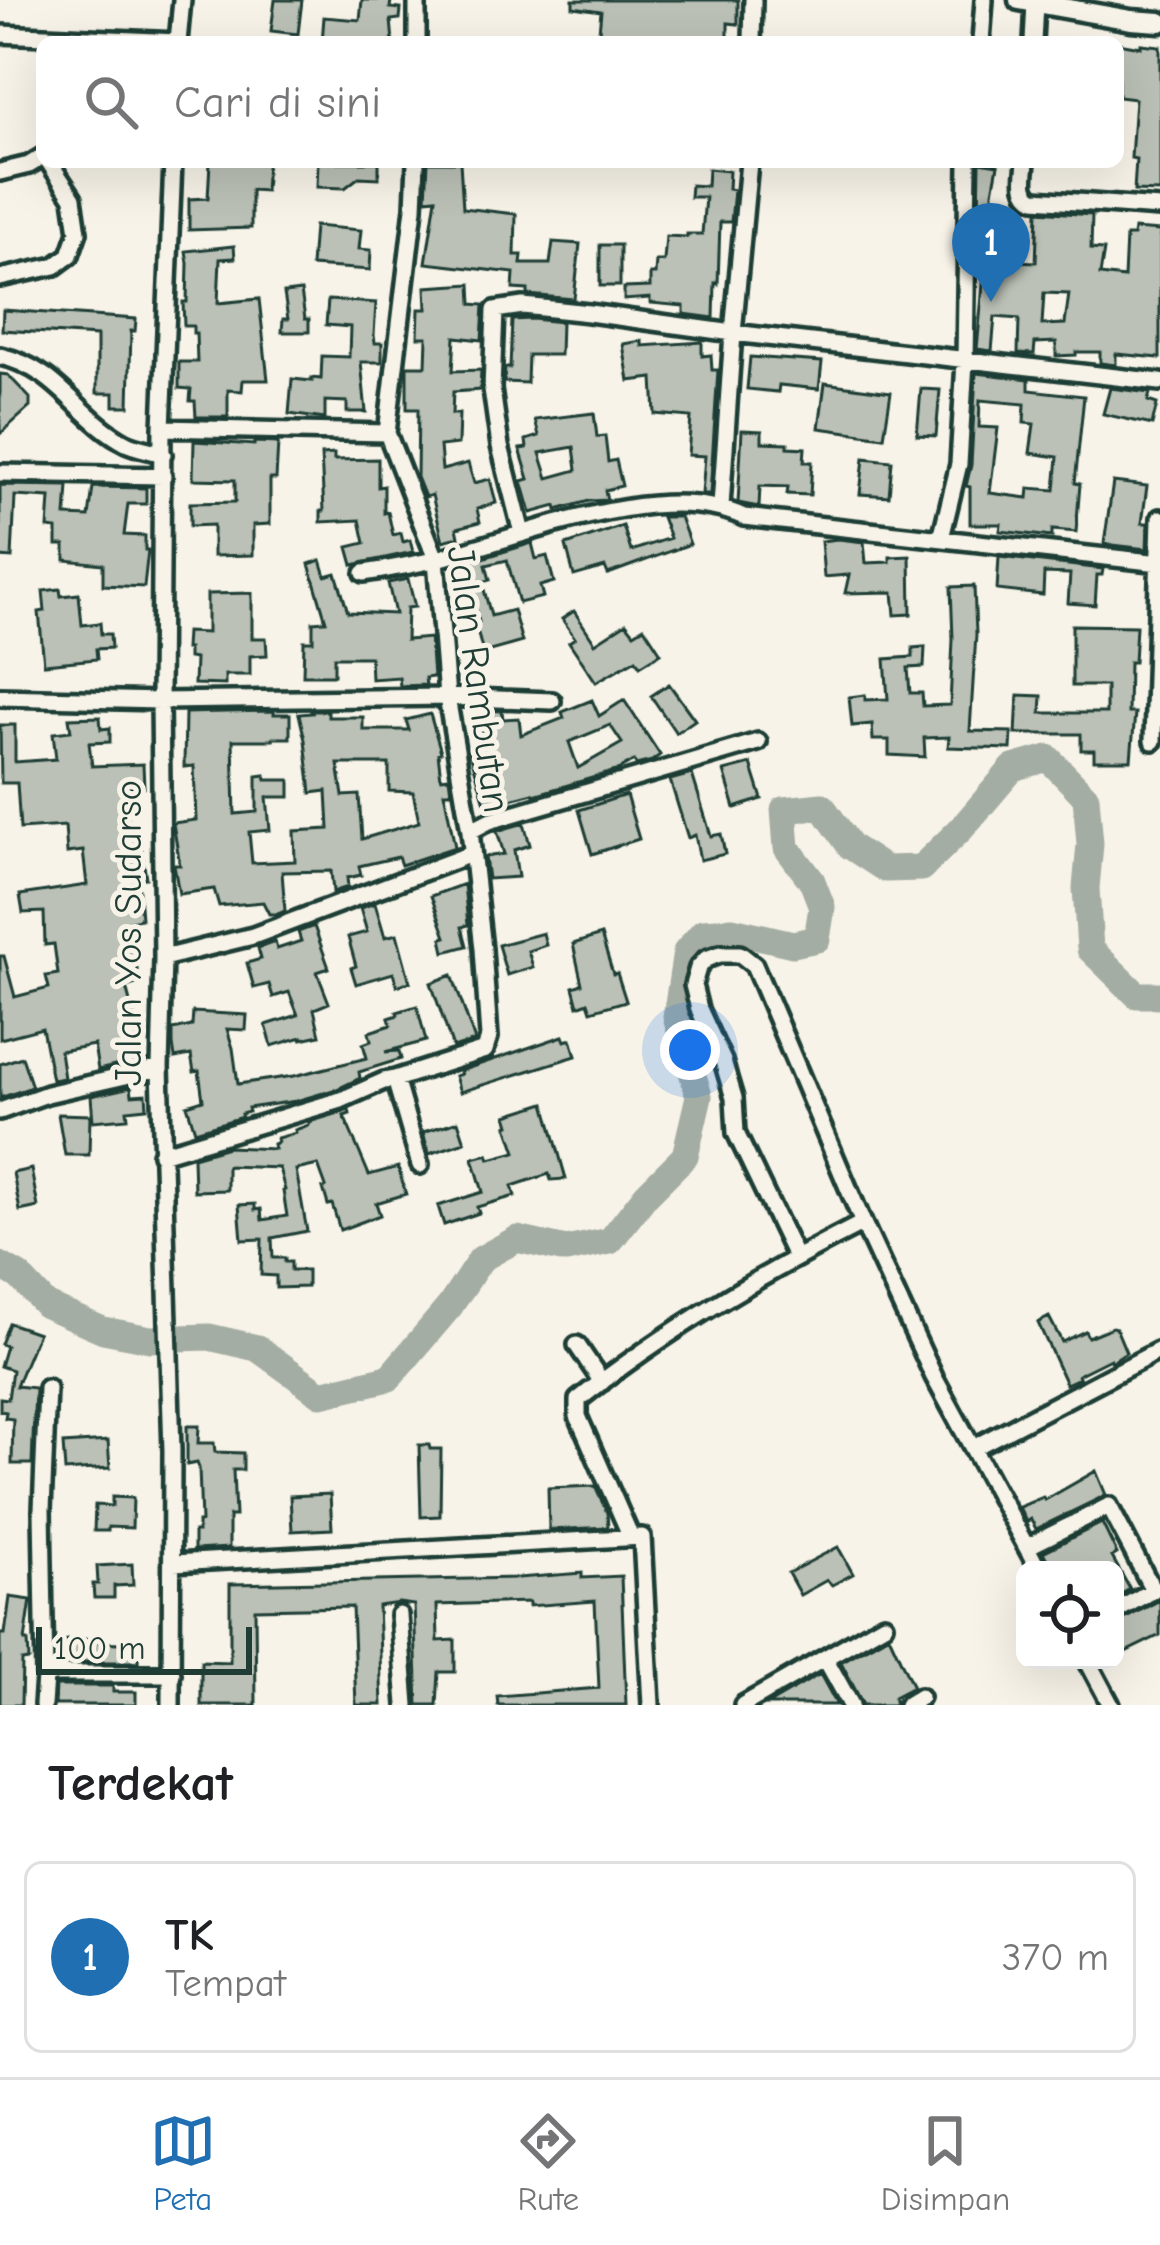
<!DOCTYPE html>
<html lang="id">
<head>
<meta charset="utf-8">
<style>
	:root { --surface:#fff; --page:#f2f2f2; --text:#202124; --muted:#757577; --line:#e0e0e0; --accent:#1f6fb2 }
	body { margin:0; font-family:"Comic Neue",sans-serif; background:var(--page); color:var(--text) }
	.controls { position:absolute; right:36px; bottom:36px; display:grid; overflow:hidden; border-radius:18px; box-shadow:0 12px 48px #0002 }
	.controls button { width:108px; height:108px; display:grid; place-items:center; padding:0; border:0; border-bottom:3px solid var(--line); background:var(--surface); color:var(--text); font:60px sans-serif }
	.scale { position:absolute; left:36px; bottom:30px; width:216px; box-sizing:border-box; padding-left:12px; border:6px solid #1f3d34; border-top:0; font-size:33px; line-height:42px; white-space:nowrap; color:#1f3d34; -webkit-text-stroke:9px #f7f3e8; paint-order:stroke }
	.you { position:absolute; left:690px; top:1050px; width:42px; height:42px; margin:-30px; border:9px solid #fff; border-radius:50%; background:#1a73e8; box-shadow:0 0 0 18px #1a73e833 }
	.badge { display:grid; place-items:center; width:78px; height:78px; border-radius:50%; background:var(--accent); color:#fff; font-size:39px; font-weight:700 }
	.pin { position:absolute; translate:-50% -99px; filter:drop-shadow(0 3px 6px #0008) }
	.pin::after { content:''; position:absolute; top:63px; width:42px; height:36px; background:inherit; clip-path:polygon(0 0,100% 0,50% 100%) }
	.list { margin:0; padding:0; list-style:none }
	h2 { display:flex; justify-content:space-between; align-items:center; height:156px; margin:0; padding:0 48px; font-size:51px }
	h2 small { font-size:39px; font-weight:400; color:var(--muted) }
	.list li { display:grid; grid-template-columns:78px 1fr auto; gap:36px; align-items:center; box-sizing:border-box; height:192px; margin:0 24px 24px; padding:0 24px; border:3px solid var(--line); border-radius:18px }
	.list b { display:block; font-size:45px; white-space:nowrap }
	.list p { margin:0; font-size:39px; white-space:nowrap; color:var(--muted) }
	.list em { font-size:39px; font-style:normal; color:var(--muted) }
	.icon { flex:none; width:66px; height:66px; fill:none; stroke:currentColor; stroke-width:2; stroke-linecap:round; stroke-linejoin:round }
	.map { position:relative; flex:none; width:1160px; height:1705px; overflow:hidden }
	.search { position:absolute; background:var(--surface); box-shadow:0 12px 48px #0002; left:36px; right:36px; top:36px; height:132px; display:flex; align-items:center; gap:30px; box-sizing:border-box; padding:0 42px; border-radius:18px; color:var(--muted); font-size:45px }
	.sheet { height:372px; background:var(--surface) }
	nav { display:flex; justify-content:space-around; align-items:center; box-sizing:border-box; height:168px; border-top:3px solid var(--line); background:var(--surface); font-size:33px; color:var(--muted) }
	nav a { display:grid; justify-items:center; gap:6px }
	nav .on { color:var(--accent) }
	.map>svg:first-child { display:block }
</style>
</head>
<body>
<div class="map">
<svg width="1160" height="1705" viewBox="0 0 1160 1705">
	<rect width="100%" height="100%" fill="#f7f3e8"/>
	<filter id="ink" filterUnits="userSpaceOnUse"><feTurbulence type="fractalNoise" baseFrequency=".00833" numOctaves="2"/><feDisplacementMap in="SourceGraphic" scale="24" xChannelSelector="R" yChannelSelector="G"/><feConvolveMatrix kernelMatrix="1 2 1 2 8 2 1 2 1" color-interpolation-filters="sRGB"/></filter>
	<g filter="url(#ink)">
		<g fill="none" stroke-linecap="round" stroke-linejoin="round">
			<path stroke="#a4ada3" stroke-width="27" d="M0 1265 19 1276 46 1305 103 1330 150 1339 209 1337 257 1348 321 1394 389 1378 450 1306 481 1259 517 1239 566 1250 610 1241 646 1195 685 1156 699 1096 676 1017 686 952 703 932 732 930 793 944 817 939 822 907 812 881 787 848 784 810 822 806 850 846 885 869 921 868 962 828 1013 768 1048 758 1086 797 1090 844 1086 888 1090 949 1137 995H1160"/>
		</g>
		<path fill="#bbc1b6" stroke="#1f3d34" stroke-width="3" fill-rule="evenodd" d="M275 0H302L298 34 271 31Z
			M362 0H391L390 8 401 9 400 19 391 20 393 42H322L324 17 360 20Z
			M573 0H738V24L728 23V42H598L601 11 573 7Z
			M1118 43 1141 47V44L1160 46V192L1134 191 1136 159 1131 158 1135 99 1118 97Z
			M210 162H267L265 191 251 190V228L189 230V199L208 198Z
			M318 162H379V178L359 177 345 188 317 187Z
			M428 162H460L463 208 516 214 515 255H522L521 264H550L553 242 580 244 574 299 528 295V290L513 289 514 273 426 263 436 198 426 199Z
			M980 162 998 165 993 192 994 260 1036 262 1038 211 1092 215 1091 249 1104 250 1100 275 1124 278 1126 236H1133L1134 229 1160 231V358L1116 354V365L1100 363V352H1076V355L1056 356V342L1035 343 1034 354 1018 353 1019 319 995 317 992 351 977 349 984 274H978ZM1044 293 1069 294 1065 324 1042 325Z
			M708 169 729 171 728 189 734 190 731 222H720L718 284 715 283 714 318 684 314V306L650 303V298L624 300V288L650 287V274H655L656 261H664L666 236 687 237V234H702L705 197H690L691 185 707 186Z
			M314 226 361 230 359 249 371 250 370 270 311 266Z
			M600 245H620V286H600Z
			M234 246 235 258 220 259 218 303 259 299 268 380H243L242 391 228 390V417H196L195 401H190L191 389 179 388V362H197L196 333H193V326H184L183 302H187L188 263 186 251Z
			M471 284 472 304 484 305 482 340 455 337 453 371 481 370 480 390 453 392 452 414H459L458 444 440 446 442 470 468 463 474 483 490 479 496 503 477 509 480 522 457 528 459 537 443 541 432 495 425 497 417 477 418 409H407V366H426L427 337H418L419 309H427L426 287Z
			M301 291 305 319H309V332H282L283 319H288L284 293Z
			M328 300 376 303 374 335 375 343H382V362H361L366 412H347V402L325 401V419L289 414 292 379 312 381V378L321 379 322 356 349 357 350 327 326 325Z
			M3 310 136 319 135 331H131L129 406H114V393H97V336L2 330Z
			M532 319 561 322 560 355H528L527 383 504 382 505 368H510L512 320Z
			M642 341V346L702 342V356L711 355 712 370H718L710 494H702L705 456 688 455 691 417 655 414 653 378 629 381 623 344Z
			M750 357 822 362 819 389 779 385 778 392 747 389Z
			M976 373 1029 379V390L1084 396 1075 483 1080 484 1076 532 1052 530V537L1000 531 1001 524H970V487L966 486 971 465ZM980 400 1025 404 1024 423 1034 424 1030 453 1058 457 1055 490 1029 488 1028 498 990 493 998 428 979 427Z
			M0 374 8 375 30 398V407L0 434Z
			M825 383 891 392 884 437 819 428Z
			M1110 388 1150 393 1148 401 1157 404 1152 425 1103 414Z
			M921 389 940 390 936 436 917 435Z
			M594 413 597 437 605 436 608 462 616 460 622 486 605 490 607 500 589 501 557 510 556 506 531 513 522 481 529 479 520 449 527 448 526 440 539 436 535 420ZM574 447 577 470 548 478 540 453Z
			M742 430 762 431V442L788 443V447L805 448 804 462H812L810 495 787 494 788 487 760 486 759 507 738 503Z
			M194 441 254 445V442L278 443 276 479H270V524L253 525V555L213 556V525L190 526V503L235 502V480L193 479Z
			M334 454V460L378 459V487L384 486V513L388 512 393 535 401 533 403 542 410 540 413 552 353 565 348 547 365 543 360 520 321 522V511H324L321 455Z
			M864 458 892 461 889 496 860 494Z
			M1113 482 1147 486 1142 523H1148L1147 549 1104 544Z
			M0 485 68 486 66 516 89 517 93 487 146 488V504H128L124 535 145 536V550H148L144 587 103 585V564L65 560V545H57V529L48 528 50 498 15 496 12 558 0 557Z
			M662 517H680L690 544 608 574 605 567 574 576 566 545 623 526 631 551 670 538Z
			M838 539 864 542 866 563 890 562V557L910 556 911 614 895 615 893 592 845 593 849 575 824 577 821 541Z
			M532 543 536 559 547 556 554 582 540 586 543 597 519 603 507 560 486 565 490 580 482 582 491 616 513 610 522 642 483 653 475 623 479 622 469 585 459 588 454 567Z
			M999 557 1103 569 1102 575H1097L1095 605 1068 603 1070 574 1044 573 1043 595 997 590Z
			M321 560 326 576 336 573 348 612 395 614 388 583 408 579 415 607 407 608 406 640 430 638 433 677 425 678 426 685 400 686 399 677 371 679 370 657H334V675H303L304 641H313V622L326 621 309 564Z
			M974 586 976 634 970 731 1012 732 1011 749 948 747 949 737 924 738 925 757 889 755V740H873L872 724 852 726 849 697 865 695V700L888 699 885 659 913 657V648L925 647 924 667 908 668 910 693H922L923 706 950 705 953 639 951 587Z
			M60 589 61 596 79 594 82 625 100 623 101 634H110L111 648 96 649 97 659 44 664 39 612 45 611 43 591Z
			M252 593V638H266L267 655 250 656V675H225V685L194 684 195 659 188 658V649H185L186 632 207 633V594Z
			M574 611 595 643 626 623 634 633 644 627 661 653 640 666 636 659 596 682 569 642 575 638 562 619Z
			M1072 625 1136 626 1134 662H1129L1128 713H1135L1131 760H1094V750H1081V734H1016L1018 695 1042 696 1041 713H1106V686H1072Z
			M669 684 695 720 676 733 651 696Z
			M592 700 599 716 624 700 660 755 652 761 636 765 634 761 616 771 534 795 533 793 510 799 511 802 487 809 470 753 484 748 479 710 502 711 503 719 519 718 521 735 564 718 562 712ZM610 725 622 743 578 768 569 742Z
			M274 711V714H290V738H273V740H233L235 814 257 812V776L265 775 266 780H290V797H267L270 830 249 832 252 863 295 861 294 831 329 829 327 791 311 793 305 740 299 714 312 713 311 711H328V717H363V730H409L406 720 430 714 441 752 438 753 441 778 449 777 451 792H444L455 847 401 865 398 857 359 866 361 875 347 878 348 887 333 892 331 871 282 872 285 911 278 914H269L263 902 219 906 214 889 179 894 174 865H180L173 823 196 820 194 766 184 767 185 713ZM338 764H389V791L413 792 419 822 362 839 359 795 343 796Z
			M100 717 101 729 110 728V742L89 743 92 766 143 764 144 787H126L128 821H132L134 845H141L146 878 138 879 141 919 130 921 139 983 126 987 134 1017 140 1060 98 1070 94 1045 60 1051 64 1078 52 1080 42 1028 0 1039V956H4L15 997 49 988 46 976 58 974 54 944 45 945 44 912 23 913 20 895 87 885 83 851 67 853 65 826 20 829 17 783H1L0 725H15V762L56 759 53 733 71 731 69 718Z
			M751 764 762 799 735 808 724 771Z
			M692 774 711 836 721 834 725 854 700 860 695 835 688 838 670 780Z
			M626 795 639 839 592 854 579 810Z
			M524 823 530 845 514 850 518 877 488 879 485 857 504 854 497 831Z
			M464 884 468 925 462 927 467 946 445 952 442 938 446 937 431 896Z
			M375 903 385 937 397 934 410 982 397 986 393 973 356 984 351 968 356 966 348 937 367 932 360 908Z
			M314 926 329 968 317 972 329 1003 314 1009 320 1035 302 1039V1037L272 1046 266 1025 298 1015 289 992 273 997 269 984 254 988 247 963 261 959 258 948 275 942 277 949 301 941 298 932Z
			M543 933 546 945 528 951 533 967 507 975 498 945Z
			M601 935 613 974 617 973 626 1001 591 1011 588 1002 578 1006 573 987 582 984 573 944Z
			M452 975 475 1041 453 1048 431 983Z
			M417 1006 426 1041 385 1052 399 1051 401 1059 359 1072 360 1078 337 1089 296 1101 248 1108 249 1112 241 1114 242 1117 195 1131 187 1105 203 1100 199 1071 194 1072 191 1055 175 1058 173 1044V1030L192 1026 193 1012 247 1015 246 1030 227 1029 233 1048 238 1084 294 1076 367 1058 363 1044 371 1041 369 1032 391 1025 389 1018 398 1015 397 1012Z
			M563 1036 565 1041 571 1039 576 1056 460 1092 455 1076 461 1074 460 1071Z
			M22 1057 32 1087 0 1098V1064Z
			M131 1087 132 1095 146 1094 147 1108 127 1110 128 1118 93 1121 91 1096Z
			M545 1103 566 1179 551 1180 549 1174 512 1186 515 1196 477 1207 479 1213 444 1225 438 1206 483 1192 473 1158 488 1154 490 1159 516 1152 507 1126 510 1125 507 1115Z
			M349 1110 350 1114 344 1116 369 1175 398 1167 406 1194 376 1203 380 1215 340 1230 332 1204 328 1205 323 1188 326 1187 318 1165 296 1170 307 1231 272 1238 273 1258H285V1262H291V1270H307V1287L276 1288V1276L261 1275 262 1239 242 1240 239 1205 255 1204V1210L261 1209 262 1220 287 1216 283 1191 285 1190 279 1168 227 1166V1190L194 1191 193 1157 228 1147 274 1149 273 1144 278 1142 277 1138 296 1133 295 1130 309 1125V1122Z
			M58 1114 90 1115 89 1155H65Z
			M458 1121 465 1142 429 1154 423 1132Z
			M31 1169 38 1207 20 1211 13 1173Z
			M1049 1317 1062 1342 1085 1331 1088 1337 1112 1327 1116 1328 1126 1352 1111 1362 1110 1359 1078 1375 1079 1378 1066 1384 1038 1323Z
			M9 1323 38 1333 16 1386 35 1388 32 1464H12L13 1419 5 1418 6 1412 0 1411V1398L8 1399 12 1370 0 1366 6 1346 1 1344Z
			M187 1426H199L198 1443H214L215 1452 243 1453V1470H233L235 1516H229V1548L194 1550V1532H198V1522H201L199 1468 197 1463 187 1465Z
			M108 1441 110 1468 65 1471 63 1444Z
			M419 1445H429L430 1449H441L440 1516 421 1517Z
			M1096 1471 1106 1495 1036 1529 1031 1519 1026 1522 1019 1507 1043 1497 1045 1500Z
			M595 1486 607 1513 608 1527 549 1530 548 1488Z
			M330 1494 332 1529 292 1531 290 1496Z
			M112 1497 133 1498 132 1528 108 1527V1531H94L95 1505 112 1506Z
			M1102 1523 1117 1554 1112 1557 1130 1589 1115 1598V1570H1053L1043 1552Z
			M838 1547 853 1574 832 1585 827 1580 800 1595 788 1573Z
			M132 1564 133 1585 114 1586V1598H94L93 1584H98L97 1566Z
			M582 1573V1578L621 1576 626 1705H498L497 1696 599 1688 595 1601 529 1606V1602L437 1605 438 1641 455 1640V1672H439L437 1705H418L414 1605 399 1603 378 1606 382 1705H356L352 1607 255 1609 256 1705H201V1661L230 1662V1584L518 1578Z
			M10 1597 31 1600 25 1641H28L29 1660 22 1661 21 1705H0V1634H5Z
			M1160 1600V1635L1115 1657V1624Z
			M889 1635 913 1687 894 1697 895 1705H863L841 1662Z
			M98 1638 99 1642 139 1644 138 1662H72V1652L58 1653 57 1641Z
			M820 1674 837 1705H767Z
			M56 1686H113V1692H136V1705H55Z"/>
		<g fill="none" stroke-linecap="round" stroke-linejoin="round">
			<g stroke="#1f3d34" stroke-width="24">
				<path id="minor" d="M0 34 178 42
					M178 42 182 0
					M417 42V0
					M752 42 753 0
					M981 42 984 0
					M1033 42 1035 3
					M1026 162C1025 176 1020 192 1035 199L1160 208
					M0 172 29 165 42 157
					M0 278 55 266 70 255 78 232 73 198 49 162
					M0 356C59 369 77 417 126 443 136 448 151 450 163 454
					M162 428 387 433
					M0 473 163 476
					M721 506 733 333 749 162
					M522 533 500 446 492 389 495 310 523 306 589 313 733 333 1160 382
					M941 538 959 464 965 361 968 162
					M364 573C388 569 413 565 437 559 522 537 660 478 744 517L1160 563
					M0 697 160 701 447 697 552 701
					M1153 741 1160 518
					M470 831 489 821 758 742
					M163 958 253 936 471 854
					M395 1079 485 1050 489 1037 483 949 470 831 447 697 436 559 387 433 414 208 416 162
					M0 1111 47 1094 160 1068
					M161 1154 341 1100 384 1081 395 1079 420 1165
					M796 1258 736 1133 734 1098 723 1061 699 1009 693 985 698 968 706 959 720 954H740L754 965 863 1223 934 1377 1039 1570
					M577 1345 602 1382
					M973 1448 1160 1350
					M631 1537 578 1416V1400C666 1330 763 1274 863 1223
					M1027 1547 1109 1506 1153 1590 1115 1612
					M173 1563 642 1537 651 1705
					M399 1615 406 1705
					M825 1658 851 1705
					M1087 1660 1111 1705
					M45 1677 42 1510 47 1388
					M43 1705 45 1677 53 1674H172
					M171 1705 172 1451 160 1068 163 958 160 701 162 428 173 162
					M743 1705 884 1624
					M907 1705 920 1697"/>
			</g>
			<g stroke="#1f3d34" stroke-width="27">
				<path id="major" d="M1019 0 1131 20 1160 22"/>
			</g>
			<use href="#minor" stroke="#f7f3e8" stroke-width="15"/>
			<use href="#major" stroke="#f7f3e8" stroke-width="18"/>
		</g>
	</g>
	<g text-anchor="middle" stroke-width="10" stroke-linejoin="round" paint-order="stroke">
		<g font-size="39" fill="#1f3d34" stroke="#f7f3e8">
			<text transform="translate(480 679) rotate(82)" y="14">Jalan Rambutan</text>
			<text transform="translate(127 933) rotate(-90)" y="14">Jalan Yos Sudarso</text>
		</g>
	</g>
</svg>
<div class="controls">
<button><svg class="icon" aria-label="locate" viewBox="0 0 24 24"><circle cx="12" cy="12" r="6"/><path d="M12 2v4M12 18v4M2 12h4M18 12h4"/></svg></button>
</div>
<div class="scale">100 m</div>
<div class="you"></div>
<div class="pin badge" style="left:991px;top:302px">1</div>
<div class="search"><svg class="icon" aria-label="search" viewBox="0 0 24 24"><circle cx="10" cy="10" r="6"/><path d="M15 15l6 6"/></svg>Cari di sini</div>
</div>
<section class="sheet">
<h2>Terdekat<small></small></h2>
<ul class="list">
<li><span class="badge">1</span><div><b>TK</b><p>Tempat</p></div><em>370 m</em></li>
</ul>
</section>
<nav>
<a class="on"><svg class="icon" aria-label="map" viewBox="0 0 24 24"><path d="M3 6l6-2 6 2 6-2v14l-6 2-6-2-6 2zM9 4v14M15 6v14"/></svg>Peta</a>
<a><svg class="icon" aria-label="directions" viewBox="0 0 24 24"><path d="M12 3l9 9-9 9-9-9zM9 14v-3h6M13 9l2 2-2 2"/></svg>Rute</a>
<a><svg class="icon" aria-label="saved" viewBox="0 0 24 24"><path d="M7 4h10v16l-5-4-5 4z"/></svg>Disimpan</a>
</nav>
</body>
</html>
